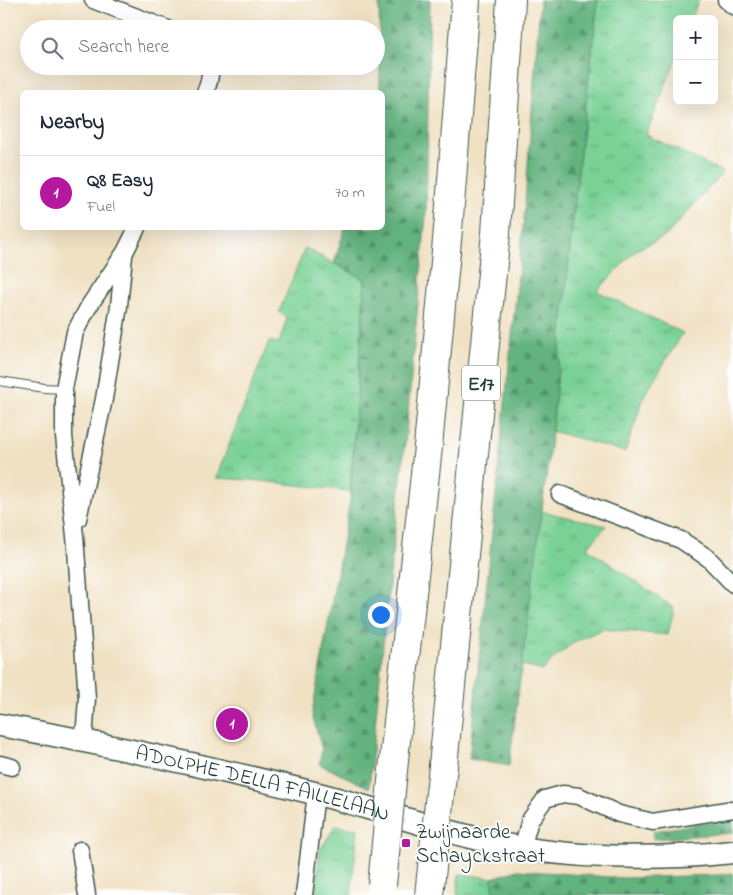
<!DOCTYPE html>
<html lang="en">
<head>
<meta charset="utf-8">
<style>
	:root { --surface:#fff; --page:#f2f2f3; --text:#1f2937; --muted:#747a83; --line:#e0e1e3; --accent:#b5179e }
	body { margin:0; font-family:"Indie Flower",sans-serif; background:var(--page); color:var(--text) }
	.controls { position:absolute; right:15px; top:15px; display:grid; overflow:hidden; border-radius:8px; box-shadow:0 5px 20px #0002 }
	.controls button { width:45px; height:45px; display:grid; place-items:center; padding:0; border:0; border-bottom:1px solid var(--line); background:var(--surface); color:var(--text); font:25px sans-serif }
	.you { position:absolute; left:380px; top:614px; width:18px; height:18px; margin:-12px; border:4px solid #fff; border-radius:50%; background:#1a73e8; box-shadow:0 0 0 8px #1a73e833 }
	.badge { display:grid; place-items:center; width:32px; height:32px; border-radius:50%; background:var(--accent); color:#fff; font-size:16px; font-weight:700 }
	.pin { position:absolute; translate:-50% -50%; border:2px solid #fff; box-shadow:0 1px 5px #0006 }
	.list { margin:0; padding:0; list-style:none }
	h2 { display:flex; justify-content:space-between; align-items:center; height:65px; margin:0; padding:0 20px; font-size:21px }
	h2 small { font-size:16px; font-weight:400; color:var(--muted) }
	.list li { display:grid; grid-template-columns:32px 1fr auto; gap:15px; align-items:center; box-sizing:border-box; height:75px; padding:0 20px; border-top:1px solid var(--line) }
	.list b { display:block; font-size:19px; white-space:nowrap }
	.list p { margin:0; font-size:16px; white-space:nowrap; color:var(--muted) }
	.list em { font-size:16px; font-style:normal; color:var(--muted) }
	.icon { flex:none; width:28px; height:28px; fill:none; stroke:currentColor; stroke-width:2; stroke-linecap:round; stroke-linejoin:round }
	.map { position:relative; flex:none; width:733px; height:895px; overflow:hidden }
	.search { position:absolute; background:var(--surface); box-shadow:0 5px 20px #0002; left:20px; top:20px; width:365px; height:55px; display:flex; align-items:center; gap:12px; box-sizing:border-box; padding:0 18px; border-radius:28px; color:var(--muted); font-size:19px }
	.panel { position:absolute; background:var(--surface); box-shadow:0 5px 20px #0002; left:20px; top:90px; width:365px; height:140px; border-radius:8px }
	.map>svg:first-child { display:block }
</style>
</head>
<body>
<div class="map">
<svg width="733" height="895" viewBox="0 0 733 895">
	<defs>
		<pattern id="grass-tufts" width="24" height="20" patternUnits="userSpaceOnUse" patternTransform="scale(1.25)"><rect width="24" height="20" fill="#7ad196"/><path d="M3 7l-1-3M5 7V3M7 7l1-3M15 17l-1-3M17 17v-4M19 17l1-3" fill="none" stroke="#63ab7b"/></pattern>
		<pattern id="forest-firs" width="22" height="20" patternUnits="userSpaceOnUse" patternTransform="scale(1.25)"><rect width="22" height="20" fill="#63b37f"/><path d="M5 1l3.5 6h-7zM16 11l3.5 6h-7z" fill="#519369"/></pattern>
	</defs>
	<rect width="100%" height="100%" fill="#fff"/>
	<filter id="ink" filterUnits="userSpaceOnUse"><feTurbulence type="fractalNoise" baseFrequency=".02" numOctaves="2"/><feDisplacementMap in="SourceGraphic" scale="10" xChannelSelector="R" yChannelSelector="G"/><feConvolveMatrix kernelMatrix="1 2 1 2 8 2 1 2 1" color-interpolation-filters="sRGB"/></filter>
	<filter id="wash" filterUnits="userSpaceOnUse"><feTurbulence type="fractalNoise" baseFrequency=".0096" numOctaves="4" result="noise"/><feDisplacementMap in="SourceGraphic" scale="20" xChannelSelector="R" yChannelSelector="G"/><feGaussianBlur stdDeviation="1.12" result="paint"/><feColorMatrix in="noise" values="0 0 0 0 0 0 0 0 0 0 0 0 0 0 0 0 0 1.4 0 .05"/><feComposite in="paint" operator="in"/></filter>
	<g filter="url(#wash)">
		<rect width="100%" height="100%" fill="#f0e1c3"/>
		<path fill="url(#grass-tufts)" stroke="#4c8765" d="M598 0H699L691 19H677V56L646 135 723 172 666 236 636 250 597 291 683 333 645 394 625 452 552 431 576 188Z
			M305 248 365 280 350 491 252 480 216 478 269 341 279 343 287 318 279 312Z
			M541 511 606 526 587 548 674 608 668 635 603 629 574 642 552 660 542 671 522 665Z
			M335 826 358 829 351 895H315L320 851Z
			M459 874 599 891 733 892V895H457Z"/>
		<path fill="url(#forest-firs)" stroke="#41785a" d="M379 0H430L426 216 405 444 390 574 369 788 319 764 322 750 312 713 350 500 365 280 334 263 345 228H382V92H380Z
			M540 0H598L576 188 552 431 509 766 469 759 524 217Z
			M733 819V833L653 839V831Z
			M518 870 623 878 719 875 733 873V895H494L492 878Z"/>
	</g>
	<g filter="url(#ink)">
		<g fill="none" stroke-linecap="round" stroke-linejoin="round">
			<g stroke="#3e5649" stroke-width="10">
				<path id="service" d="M0 381 44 388 64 389"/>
			</g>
			<g stroke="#3e5649" stroke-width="19">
				<path id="minor" d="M93 0 168 29
					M726 0 733 6
					M205 92C209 84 211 76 210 66
					M560 494 681 540 708 558 733 584
					M78 519 104 399 119 306 124 256
					M84 740 87 698 75 536 64 436V389L75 332 89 306 125 252 137 228
					M0 764 12 767
					M522 848 530 820 545 799 563 794 579 796 619 814 653 822 733 809
					M80 850 87 895
					M304 895 316 793"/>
			</g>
			<g stroke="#3e5649" stroke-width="25">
				<g id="secondary">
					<path id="s1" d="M0 725C105 744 210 767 314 793 374 808 432 829 492 842 566 859 657 860 733 852"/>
				</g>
			</g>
			<g stroke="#3e5649" stroke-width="30">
				<path id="motorway" d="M395 750 428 447 449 218 466 0
					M443 766 496 233 511 0"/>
			</g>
			<use href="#service" stroke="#fff" stroke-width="8"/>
			<use href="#minor" stroke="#fff" stroke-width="16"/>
			<use href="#secondary" stroke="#fff" stroke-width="22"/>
			<use href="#motorway" stroke="#fff" stroke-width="28"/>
			<g stroke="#3e5649" stroke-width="30" stroke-linecap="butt">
				<path id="motorway-bridge" d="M382 885 395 750
					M429 895 443 766"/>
			</g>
			<use href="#motorway-bridge" stroke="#fff" stroke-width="28"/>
		</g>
	</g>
	<rect fill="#b5179e" stroke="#fff" stroke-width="2" x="401" y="838" width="10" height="10" rx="2.5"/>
	<g text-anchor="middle" stroke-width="4" stroke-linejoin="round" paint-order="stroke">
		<rect fill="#fff" stroke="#627771" stroke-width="1" x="462" y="365.5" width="38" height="35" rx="4"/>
		<g font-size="20" font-weight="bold" fill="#1f3d34">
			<text x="481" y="390">E17</text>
		</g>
		<g font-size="21" fill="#1f3d34" stroke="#fff">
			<text dy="7" stroke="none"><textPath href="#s1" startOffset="269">ADOLPHE DELLA FAILLELAAN</textPath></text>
		</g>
		<g font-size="21" fill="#1f3d34" stroke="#fff" text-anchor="start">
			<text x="416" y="838">Zwijnaarde<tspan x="416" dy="24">Schayckstraat</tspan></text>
		</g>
	</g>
</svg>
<div class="controls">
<button>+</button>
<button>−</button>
</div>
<div class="you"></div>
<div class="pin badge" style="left:232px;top:724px">1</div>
<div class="search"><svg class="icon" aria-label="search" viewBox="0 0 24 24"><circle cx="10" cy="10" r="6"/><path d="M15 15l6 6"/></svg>Search here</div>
<section class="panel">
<h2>Nearby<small></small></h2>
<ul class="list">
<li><span class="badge">1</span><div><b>Q8 Easy</b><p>Fuel</p></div><em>70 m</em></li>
</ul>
</section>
</div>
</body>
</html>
